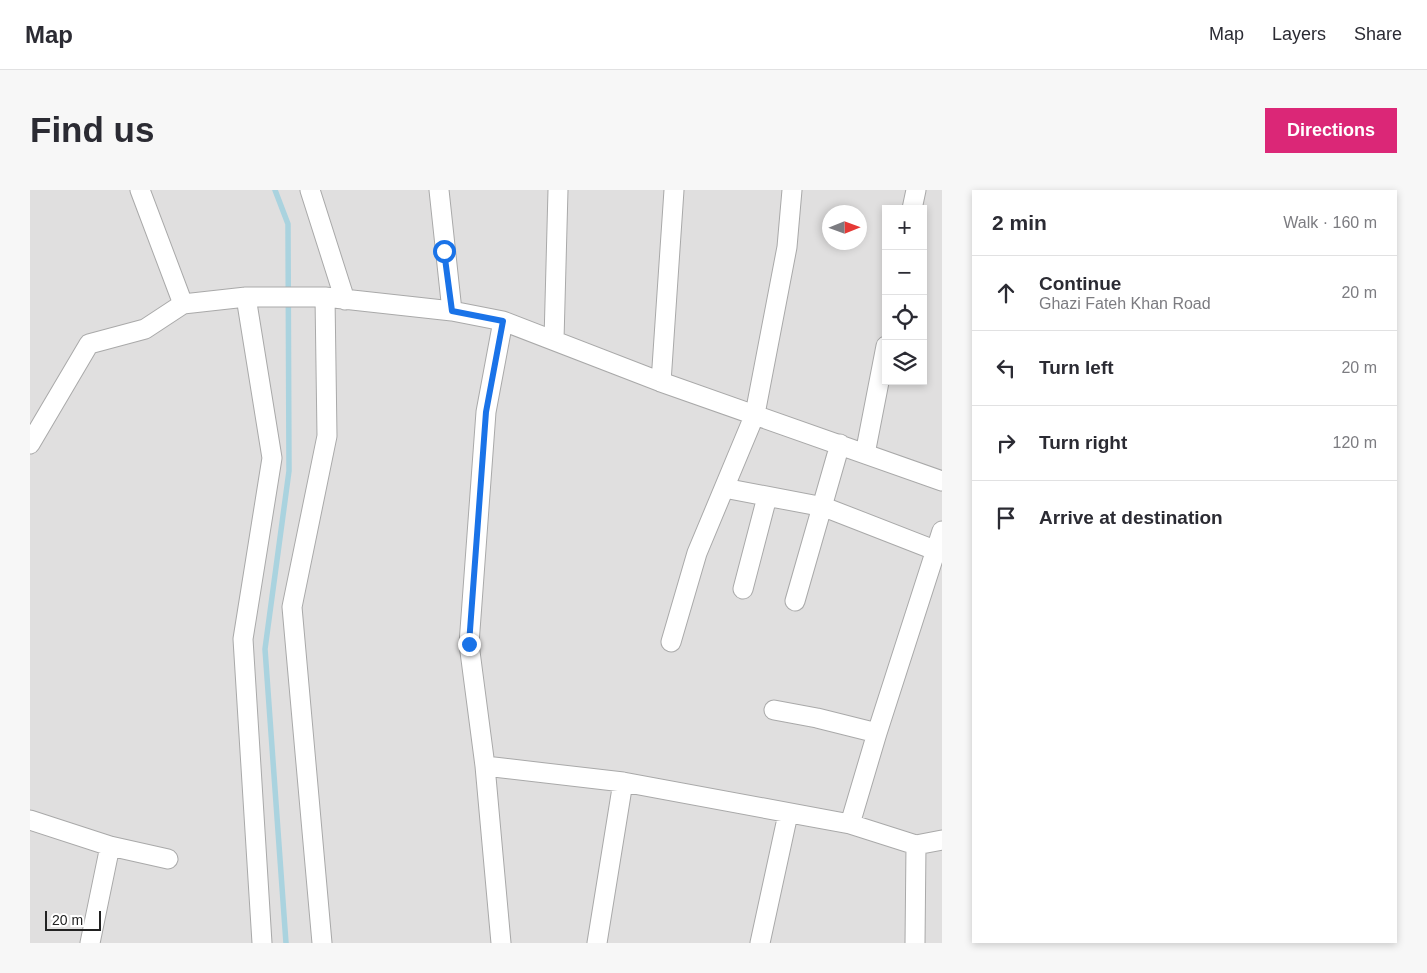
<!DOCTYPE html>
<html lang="en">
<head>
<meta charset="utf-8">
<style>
	:root { --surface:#fff; --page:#f7f7f7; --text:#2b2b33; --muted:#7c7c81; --line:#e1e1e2; --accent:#db2777 }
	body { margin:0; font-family:Arial,sans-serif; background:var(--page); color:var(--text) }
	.controls { position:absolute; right:15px; top:15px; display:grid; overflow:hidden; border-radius:0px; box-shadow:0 2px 8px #0003 }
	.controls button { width:45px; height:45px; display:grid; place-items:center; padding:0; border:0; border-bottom:1px solid var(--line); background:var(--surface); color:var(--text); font:25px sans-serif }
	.compass { position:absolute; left:792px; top:15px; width:45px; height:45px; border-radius:50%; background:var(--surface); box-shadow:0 2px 8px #0003; rotate:89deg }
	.scale { position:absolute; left:15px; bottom:12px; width:56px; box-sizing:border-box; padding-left:5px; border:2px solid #222; border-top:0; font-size:14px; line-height:18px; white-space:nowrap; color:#222; -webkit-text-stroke:4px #fff; paint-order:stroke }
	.stop { position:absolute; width:15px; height:15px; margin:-11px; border:4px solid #1a73e8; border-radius:50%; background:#fff }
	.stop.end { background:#1a73e8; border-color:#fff; box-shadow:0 1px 5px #0008 }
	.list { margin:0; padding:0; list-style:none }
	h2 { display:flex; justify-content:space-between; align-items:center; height:65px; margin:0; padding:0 20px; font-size:21px }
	h2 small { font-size:16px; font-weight:400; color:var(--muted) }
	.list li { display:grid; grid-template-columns:32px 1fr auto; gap:15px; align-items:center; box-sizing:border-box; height:75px; padding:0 20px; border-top:1px solid var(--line) }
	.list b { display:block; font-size:19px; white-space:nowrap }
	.list p { margin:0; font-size:16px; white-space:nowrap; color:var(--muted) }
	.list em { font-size:16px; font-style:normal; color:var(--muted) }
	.icon { flex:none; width:28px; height:28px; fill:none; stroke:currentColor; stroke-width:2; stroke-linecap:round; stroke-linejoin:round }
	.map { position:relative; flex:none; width:912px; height:753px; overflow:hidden; border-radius:0px }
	header { display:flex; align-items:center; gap:30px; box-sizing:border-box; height:70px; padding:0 25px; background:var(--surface); border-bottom:1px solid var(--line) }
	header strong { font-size:24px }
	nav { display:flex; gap:28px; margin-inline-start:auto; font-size:18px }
	.intro { display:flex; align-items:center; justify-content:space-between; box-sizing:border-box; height:120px; padding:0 30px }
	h1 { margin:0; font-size:35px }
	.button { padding:12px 22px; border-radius:0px; background:var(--accent); color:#fff; font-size:18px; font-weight:700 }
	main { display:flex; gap:30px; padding:0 30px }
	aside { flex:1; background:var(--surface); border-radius:0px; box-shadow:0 2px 8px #0003 }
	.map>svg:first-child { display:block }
</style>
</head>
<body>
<header>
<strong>Map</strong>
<nav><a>Map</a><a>Layers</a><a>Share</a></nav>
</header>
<div class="intro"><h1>Find us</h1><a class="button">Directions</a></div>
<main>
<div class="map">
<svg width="912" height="753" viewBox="0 0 912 753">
	<rect width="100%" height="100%" fill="#f2efe9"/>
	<path fill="#e0dfdf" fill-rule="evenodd" d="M0 0H912V753H0ZM856 19H893V191H856ZM799 22H829V52H799Z"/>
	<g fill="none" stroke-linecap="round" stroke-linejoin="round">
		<path stroke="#aad3df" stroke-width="5.5" d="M245 0 258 34 259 281 235 459 256 753"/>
		<g stroke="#a9a9a9" stroke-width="21">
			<path id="street" d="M110 0 153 114
				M280 0 315 110
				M409 0 422 121
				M882 19 886 0
				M216 107 242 268 213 449 232 753
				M524 150 528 0
				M631 192 644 0
				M0 254 59 154 115 139 153 114 216 107H295L422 121 473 131 631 192 912 291
				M835 264 856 156
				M694 298 794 317 912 363
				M713 399 737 307
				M765 411 810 254
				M641 452 667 363 725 224 757 57 762 0
				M744 520 787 528 847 543
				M455 576 593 592 820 634 886 655 912 650
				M0 630 80 656 138 669
				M820 634 847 543 912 341
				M60 753 80 656
				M292 753 262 417 297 246 295 107
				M471 753 455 576 439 454 456 222 473 131
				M567 753 593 592
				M730 753 758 624
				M885 753 886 655"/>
		</g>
		<use href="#street" stroke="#fff" stroke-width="19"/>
	</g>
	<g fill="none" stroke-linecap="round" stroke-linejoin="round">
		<path stroke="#1a73e8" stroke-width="6" d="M414 61 422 121 473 131 456 222 439 454"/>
	</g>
</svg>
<div class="controls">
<button>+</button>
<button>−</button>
<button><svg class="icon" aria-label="locate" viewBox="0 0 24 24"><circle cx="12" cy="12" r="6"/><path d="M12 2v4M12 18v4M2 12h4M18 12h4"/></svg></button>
<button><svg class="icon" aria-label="layers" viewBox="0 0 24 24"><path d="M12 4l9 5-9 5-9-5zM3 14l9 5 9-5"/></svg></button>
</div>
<svg class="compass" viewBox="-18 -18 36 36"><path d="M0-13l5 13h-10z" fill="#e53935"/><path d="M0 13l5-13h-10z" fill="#7c7c81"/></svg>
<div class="scale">20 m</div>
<div class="stop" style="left:414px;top:61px"></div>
<div class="stop end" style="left:439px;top:454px"></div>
</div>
<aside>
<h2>2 min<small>Walk · 160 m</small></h2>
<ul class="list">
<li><svg class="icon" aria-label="ahead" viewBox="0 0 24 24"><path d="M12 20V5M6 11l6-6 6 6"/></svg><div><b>Continue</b><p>Ghazi Fateh Khan Road</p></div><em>20 m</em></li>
<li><svg class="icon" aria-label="left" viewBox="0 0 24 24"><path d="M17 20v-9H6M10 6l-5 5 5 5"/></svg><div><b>Turn left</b></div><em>20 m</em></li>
<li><svg class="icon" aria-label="right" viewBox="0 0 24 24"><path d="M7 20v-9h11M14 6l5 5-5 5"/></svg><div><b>Turn right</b></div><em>120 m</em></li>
<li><svg class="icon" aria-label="arrive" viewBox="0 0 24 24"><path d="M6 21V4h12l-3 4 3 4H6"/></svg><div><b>Arrive at destination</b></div></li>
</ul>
</aside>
</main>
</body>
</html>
